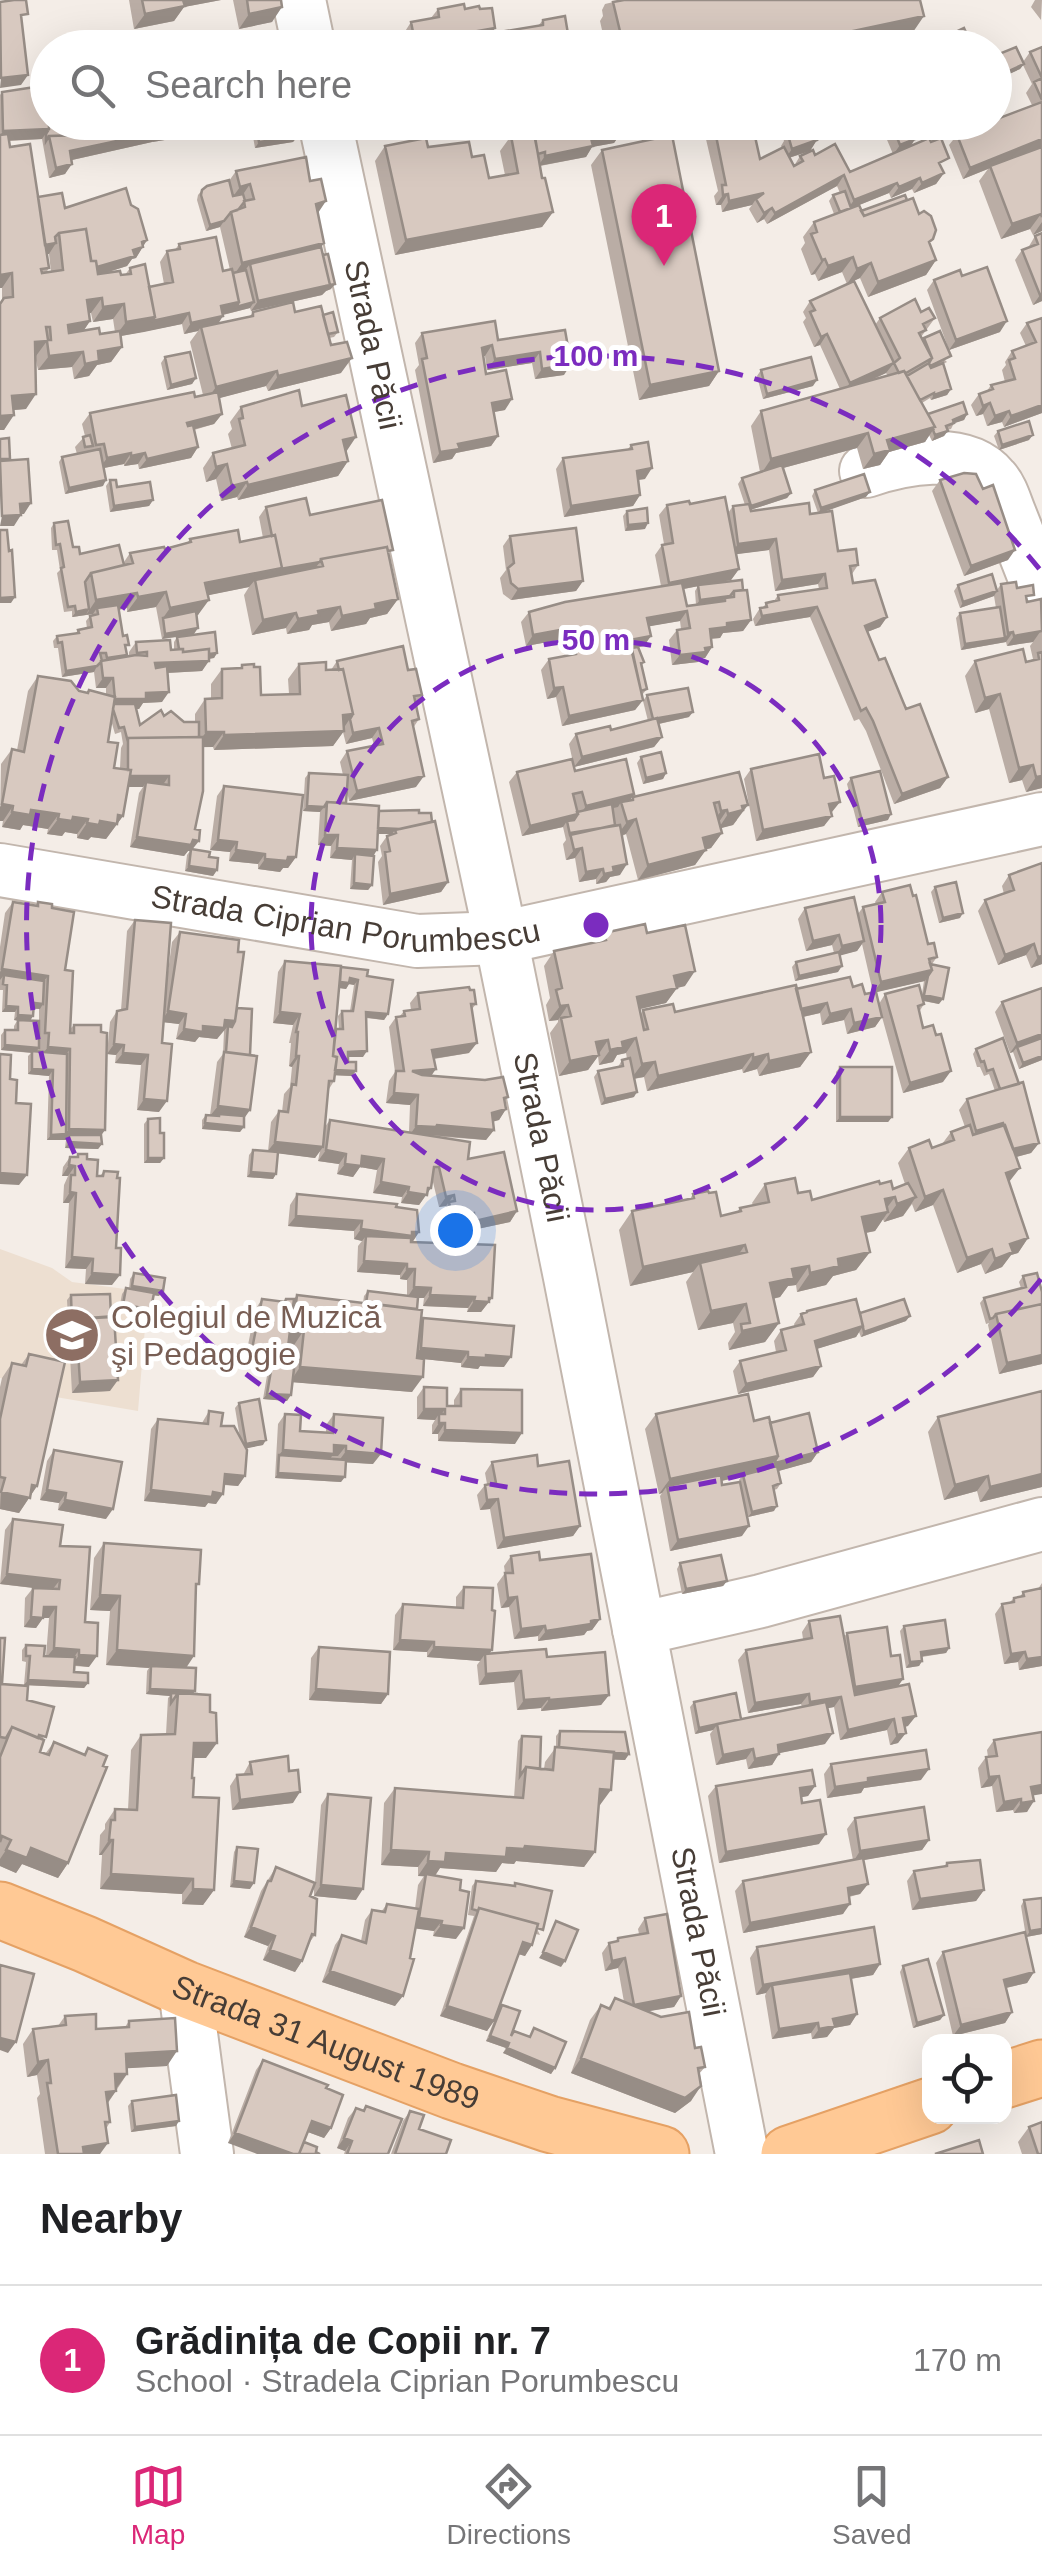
<!DOCTYPE html>
<html lang="en">
<head>
<meta charset="utf-8">
<style>
	:root { --surface:#fff; --page:#f2f2f2; --text:#202124; --muted:#757577; --line:#e0e0e0; --accent:#db2777 }
	body { margin:0; font-family:Arial,sans-serif; background:var(--page); color:var(--text) }
	.controls { position:absolute; right:30px; bottom:30px; display:grid; overflow:hidden; border-radius:20px; box-shadow:0 10px 40px #0002 }
	.controls button { width:90px; height:90px; display:grid; place-items:center; padding:0; border:0; border-bottom:2px solid var(--line); background:var(--surface); color:var(--text); font:50px sans-serif }
	.you { position:absolute; left:455px; top:1230px; width:35px; height:35px; margin:-25px; border:8px solid #fff; border-radius:50%; background:#1a73e8; box-shadow:0 0 0 15px #1a73e833 }
	.badge { display:grid; place-items:center; width:65px; height:65px; border-radius:50%; background:var(--accent); color:#fff; font-size:32px; font-weight:700 }
	.pin { position:absolute; translate:-50% -82px; filter:drop-shadow(0 2px 5px #0008) }
	.pin::after { content:''; position:absolute; top:52px; width:35px; height:30px; background:inherit; clip-path:polygon(0 0,100% 0,50% 100%) }
	.list { margin:0; padding:0; list-style:none }
	h2 { display:flex; justify-content:space-between; align-items:center; height:130px; margin:0; padding:0 40px; font-size:42px }
	h2 small { font-size:32px; font-weight:400; color:var(--muted) }
	.list li { display:grid; grid-template-columns:65px 1fr auto; gap:30px; align-items:center; box-sizing:border-box; height:150px; padding:0 40px; border-top:2px solid var(--line) }
	.list b { display:block; font-size:38px; white-space:nowrap }
	.list p { margin:0; font-size:32px; white-space:nowrap; color:var(--muted) }
	.list em { font-size:32px; font-style:normal; color:var(--muted) }
	.icon { flex:none; width:55px; height:55px; fill:none; stroke:currentColor; stroke-width:2; stroke-linecap:round; stroke-linejoin:round }
	.map { position:relative; flex:none; width:1042px; height:2154px; overflow:hidden }
	.search { position:absolute; background:var(--surface); box-shadow:0 10px 40px #0002; left:30px; right:30px; top:30px; height:110px; display:flex; align-items:center; gap:25px; box-sizing:border-box; padding:0 35px; border-radius:55px; color:var(--muted); font-size:38px }
	.sheet { height:280px; background:var(--surface) }
	nav { display:flex; justify-content:space-around; align-items:center; box-sizing:border-box; height:140px; border-top:2px solid var(--line); background:var(--surface); font-size:28px; color:var(--muted) }
	nav a { display:grid; justify-items:center; gap:5px }
	nav .on { color:var(--accent) }
	.map>svg:first-child { display:block }
</style>
</head>
<body>
<div class="map">
<svg width="1042" height="2154" viewBox="0 0 1042 2154">
	<rect width="100%" height="100%" fill="#f4ede7"/>
	<path fill="#eddfd1" d="M0 1249 52 1268 72 1282 148 1292 138 1411 44 1395 42 1387 0 1378Z"/>
	<g fill="none" stroke-linecap="round" stroke-linejoin="round">
		<g stroke="#c2b6ad" stroke-width="56">
			<g id="minor">
				<path d="M299 0 309 48"/>
				<path id="s1" d="M325 122 501 938 570 1277 742 2154"/>
				<path d="M866 471C902 459 964 445 993 480 1002 490 1005 503 1010 515 1021 543 1032 570 1042 597"/>
				<path id="s2" d="M0 870 417 941 501 938 1042 819"/>
				<path d="M639 1629 761 1601 1042 1524"/>
				<path d="M185 1989 207 2154"/>
			</g>
		</g>
		<g stroke="#e5a164" stroke-width="59">
			<g id="major">
				<path id="s3" d="M0 1910 85 1944 185 1989 452 2091 549 2124 661 2154"/>
				<path d="M1004 2080 1042 2068"/>
				<path d="M789 2154 930 2106"/>
			</g>
		</g>
		<use href="#minor" stroke="#fff" stroke-width="52"/>
		<use href="#major" stroke="#ffc995" stroke-width="55"/>
	</g>
	<path fill="#baada5" fill-rule="evenodd" d="M129 0H221L184 7 174 21 134 29Z
		M233 0H281L272 22 239 29Z
		M622 0 911 35 851 48H606L600 21 603 16 602 10 605 4Z
		M1035 0H1042L1041 20 1031 7Z
		M438 9H480L495 28 491 34 538 26 543 20 568 34 573 48H406L404 33 411 22 431 18Z
		M947 36 973 48H946L943 41Z
		M1042 47V231L1033 235 1030 229 1001 239 979 181 988 169 963 179 949 145 957 135 971 129 969 122H994L1000 118 1032 105 1026 93 1032 84 1023 65 1020 69 994 81V56L1023 62 1030 52Z
		M2 92 48 122H295L297 137 293 142 255 148 252 131 256 126 152 142 72 160 65 174 49 178 42 139 9 141 10 147 38 197 65 208 131 205 147 240 136 258 132 259 127 266 105 273 125 275 130 268 149 287 164 284 160 262 167 251 175 250 179 244 223 271 230 270 220 227 206 231 197 200 198 195 202 190 229 181 236 171 310 181 318 213 321 247 331 289 326 291 322 295 251 311 250 308 223 315 218 323 250 316 253 312H295L323 315 338 332 334 337 329 338 341 373 268 391 266 386 219 398 222 414 214 424 194 430 198 447 191 458 139 469 138 464 124 466V464L104 468 103 486 65 494 59 462 62 457 77 454 75 447 85 436 82 424 90 413 203 395 190 342 198 331 184 334 182 324 121 336 122 347 111 362 97 365 89 376 74 379 72 367 38 370 35 356 26 409 14 410 4 430 2 300V288H0V95ZM47 254H49L51 272 46 273 49 268ZM89 313H91L93 322 113 319 115 332 100 334 84 330 90 321Z
		M502 122H560L505 134Z
		M572 122H619L621 133 614 143 592 147 586 157 540 166 553 212 542 227 395 255 375 161 385 146 428 147 472 157 489 178 505 175 500 151 511 136 535 139 569 131 568 127Z
		M702 122H731L732 127 760 159 782 148 781 146 784 141 778 122H862L855 134 844 138 842 131 817 139 810 151 789 158 794 166 800 156 815 155 850 172 893 154 882 128 886 122H952L950 125 915 139 911 146 942 169 944 173 936 184 914 193 912 189 891 198 889 193 859 205 861 211 930 244 936 260 926 275 868 297 860 278 847 284 842 272 818 281 815 274 811 275 801 249 805 243 803 237 814 222 834 214 829 201 833 195 840 193 837 186 767 224 764 219 757 223 749 209 752 205 722 212 721 205H716L714 196 718 191Z
		M602 150 719 371 709 386 639 400 591 165Z
		M1042 233V301L1033 305 1015 260 1022 250 1028 248 1035 236Z
		M962 276 1000 332 949 350 927 290 934 280Z
		M810 301 875 325 880 318 921 312 935 318 921 337 947 362 943 364 951 389 947 395 931 400 930 398 922 403 928 414H967L964 420 954 423 951 429 947 430 944 436 932 441 929 435 925 442 889 452 880 465 863 469 857 448 783 468 791 493 787 498 750 510 751 511 810 514 818 513 812 496 815 490 866 497 818 513 838 551 858 565 852 574 853 583 887 617 880 627 867 632 879 660 948 777 940 788 894 804 866 731 859 719 854 721 810 617 755 626 753 619 760 608H763L766 603 774 601 778 595 819 589 818 584 775 591 769 550 736 554 739 569 731 580 711 584 743 590 751 620 743 631 723 633 720 638 711 639 712 647 705 658H701L698 662 672 665 669 640 677 630 681 629 680 621 649 626 644 646 639 647 644 662 642 665 647 689 642 695 643 700 635 710 562 726 556 697 547 699 541 670 549 659 567 656 564 639 526 646 521 622 529 612 661 586 655 555 662 545 664 544 659 515 667 505 690 504 728 513 733 506 745 505 738 484 742 478 760 472 751 426 761 411 840 389 820 345 814 347 803 322 806 318 803 312ZM892 366 886 373 888 376 868 382 886 373ZM698 586 695 591 696 605 687 606 684 589Z
		M1042 318V413L1004 427 1002 422 987 426 983 414 976 416 971 405 979 394 987 391 991 385 1005 382 1002 370 1006 365 1005 362 1012 351 1026 346 1020 333 1027 323Z
		M565 330 564 375 535 379 532 363 487 370 485 356H483L486 374 505 410 493 412 498 436 491 446 456 453 452 459 433 463 415 370 419 365 415 343 422 333 498 340Z
		M165 357 196 378 192 384 167 390 161 363Z
		M761 370 813 386 763 399 757 376Z
		M302 406 346 451 348 461 338 476 238 500 237 497 221 501 216 479 206 482 203 468 213 453 232 449 228 434 232 429 230 422 241 407Z
		M998 431 1029 440 999 450 994 436Z
		M631 445 645 479 638 480 640 495 633 506 564 517 556 469 563 458 628 449Z
		M110 480 117 487 153 500 149 506 110 512 106 486Z
		M940 480 1008 560 964 576 932 491Z
		M266 507 310 515 389 556 398 599 387 614 370 618 366 624 331 631 329 622 312 625 309 630 287 634 286 628 252 635 244 595 249 587 208 595 198 615 196 616 194 634 180 636 217 653 214 658 209 659 202 671 167 673 162 702 143 703 139 709H136L140 725 164 716 184 722H195V714L205 699 211 698V684L222 669 240 668 242 665 261 695 289 694 288 679 299 664 331 670 337 661 408 670 422 695 416 703 419 719 413 728 416 787 349 801 347 791 346 803 379 811 419 813 432 822 448 882 441 892 383 905 378 862 382 856 380 846 387 836 392 834H378L374 856 372 885 368 890 350 889 352 860 330 858 331 846 318 845 320 812 303 811 305 778 309 773 343 775 340 762 347 751 374 745 372 738 346 744 343 732 333 746 214 750 213 747H203L193 849 209 857 217 870 213 876 185 871 187 855 190 851H188L184 856 130 847 139 793 143 787H128L123 816 106 839 91 837 88 840 77 838V834L65 832 62 836 47 834 48 829 23 825 20 830 2 827 3 821H0L1 764 12 749 17 750 28 691 38 676 79 691 87 693 89 690 106 695V688H96L94 672 62 677 58 648H54L53 641 57 636 76 633 78 630 87 628 86 621 90 616 94 615 93 614 72 617V611L64 612 57 573 60 570 57 550H52L51 528 54 523 80 554 124 562 130 553 165 549 188 542 190 539 240 542 263 538 259 517ZM156 607 162 639 177 637 174 642V649L136 642 129 652V656L126 657 127 655 119 610 127 608V612ZM111 720 115 734 121 732 123 744 121 748 120 768H114L108 742Z
		M627 511 645 529 625 531 623 516Z
		M510 536 583 581 576 591 511 600 503 594 500 578 506 570 503 546Z
		M1001 584 1017 588 1029 601 1042 602V788L1026 792 1022 780 1009 783 989 709 975 713 965 676 975 661 1026 662 1033 659 1030 646 1033 642 1007 646 1006 642 961 650 956 618 960 613 996 608 994 596 960 608 954 591 958 585 997 590Z
		M647 695 689 717 659 724 662 737 654 747 574 767 569 744 576 734 611 730 648 721 643 701Z
		M641 757 666 773 663 779 643 784 637 763Z
		M751 769 832 812 824 826 756 841 744 779Z
		M575 771 634 794 630 801 633 797 739 772 737 820 733 825 720 828 722 833 711 848 705 850 695 865 638 880 626 834 622 836 620 875 610 877 606 882 596 884V879L579 882 575 858 566 860 563 844 566 840 563 827 522 836 509 782 517 772Z
		M851 778 888 820 858 827 847 784Z
		M224 786 296 857 288 868H283L280 872 258 869V864L229 861 230 852 210 850 217 796Z
		M1009 875 1042 964 1031 968 1026 955 998 965 978 911 985 900 1004 894 1002 886Z
		M935 887 960 918 939 923 931 892Z
		M882 892 913 896 928 944 937 957 932 964 939 1004 923 1001 924 1004 919 1012 943 1082 903 1093 882 1017 875 1027 847 1034 844 1020 822 1025 820 1013 803 1017 811 1052 800 1067 759 1076 757 1069 743 1073 742 1069 647 1091 644 1077 634 1079V1097L601 1105 594 1077 598 1071 618 1067 622 1060 627 1059 626 1053 617 1055 613 1062 599 1065 598 1056 588 1070 559 1076 550 1033 558 1022V1020L549 1021 546 1005 550 998 544 966 554 951 598 942 604 933H647L685 986 677 988 666 1003 640 1009 641 1014 643 1010 675 1012 796 989 853 987 865 994 873 992 862 944 857 951 839 955 838 972 795 981 792 967 796 962 834 953 832 945 806 951 798 919 805 908 858 914 863 907 876 904 875 902ZM924 981 922 994H885L879 1004 876 992Z
		M13 902 35 906 38 902 52 908 65 970 70 1029 74 1025 101 1135 102 1144 98 1149 65 1148 66 1140H47L49 1076 28 1074V1056L31 1053 1 1050V1035L5 1030H14V1026L17 1021 14 1020 15 1012H2L3 990H0V947L5 913ZM34 1009H39V1021L30 1020 33 1016Z
		M135 920 167 979 172 942 180 932 238 952 237 1008 244 1118 240 1132 202 1129V1120L206 1115H210L217 1062 223 1054 224 1031H222L217 1039 199 1037 195 1042 176 1039 179 1024 164 1022 159 1112 137 1110 141 1065 115 1063 116 1055 107 1054 110 1022 117 1011 121 1010 127 931Z
		M285 961 341 967 367 976 388 1014 384 1020 366 1018 363 1057H348L352 1076 334 1075V1081L329 1089 324 1128 330 1120 409 1132 410 1105 386 1103 389 1081 395 1072 389 1027 396 1017 400 1016 404 1011 411 1010 410 1003 418 993 470 990 476 1004 472 1009 469 1053 434 1059 432 1075 508 1097 505 1101 506 1109 499 1120 493 1121 494 1130 486 1140 431 1136 468 1159 517 1211 510 1222 468 1231 466 1224 450 1227 449 1220 443 1221 442 1213 446 1206 439 1207 432 1178 431 1188 419 1205 401 1203 402 1197 373 1193 377 1170 360 1167 353 1177 337 1174 339 1164 318 1161 320 1151 315 1158 278 1153 276 1174 273 1179 247 1177 249 1155 253 1150 268 1151 271 1122 279 1111 282 1112 284 1094 290 1087 292 1067 289 1066 291 1043H289L293 1025 273 1023 278 972ZM349 984 354 985 350 1011H342L338 1016 339 1029H336L339 988 346 989Z
		M1002 1002 1042 1060 1019 1069 1013 1052 1010 1053 995 1012Z
		M1003 1038 1039 1143 1031 1153 1016 1157 1009 1183 1028 1238 1018 1253 1011 1255 1002 1267 985 1274 981 1264 957 1273 933 1205 915 1212 912 1204 903 1216 884 1222 883 1219 875 1231 866 1233 870 1252 856 1270 833 1276 826 1285 797 1292 796 1285 788 1286 780 1297 773 1299 779 1323 765 1342 729 1350 728 1343 735 1332 733 1323 698 1330 686 1282 693 1272 630 1286 619 1230 632 1211 690 1199 693 1194 721 1216 737 1212 740 1208 753 1205 752 1203 765 1184 798 1193 812 1200 880 1184 893 1189 905 1184 898 1163 909 1148H932L942 1144 951 1132 965 1127 959 1110 967 1099 995 1091 989 1074 984 1076 980 1067H977L973 1054 976 1049Z
		M840 1067 892 1117 888 1122H836V1072Z
		M148 1119 164 1158 160 1163H144V1124Z
		M78 1154 87 1159 97 1176H100L104 1171 112 1285 85 1284 86 1269 65 1268 69 1203H63L64 1185 68 1176H62L63 1167 70 1157H76Z
		M297 1194 396 1207 419 1232 412 1242 492 1298 481 1312H467L468 1308 423 1306 424 1298H418L417 1309 421 1321 423 1318 504 1367 480 1366 478 1369 461 1367V1363L424 1359 412 1392 292 1382 287 1401 263 1399 269 1364 273 1359 292 1360 294 1345 288 1344 281 1358 272 1357 269 1361 245 1360 255 1310 262 1299 284 1302 286 1299H294L297 1295 363 1303 364 1296 368 1291 407 1295V1280L400 1279V1275L357 1272 358 1246 362 1241 354 1239V1231L288 1226 290 1205Z
		M134 1273 159 1296 153 1295 148 1315 119 1310 122 1294 126 1288 129 1289 130 1279Z
		M1023 1276 1042 1364 999 1374 988 1325 989 1323 986 1324 980 1303 984 1298 1021 1288 1019 1282Z
		M71 1295 110 1391 72 1393 67 1300Z
		M807 1311 860 1313 906 1321 861 1337 859 1332 856 1337 816 1349 821 1366 813 1377 738 1394 733 1371 740 1361 776 1352 774 1341 781 1330 795 1327 794 1324 801 1314Z
		M29 1354 37 1486 19 1513 0 1509V1387L2 1378 12 1363 21 1365Z
		M424 1387 447 1406H454V1400L461 1389 515 1444 438 1441V1434H432V1425L435 1420 417 1419V1397Z
		M1042 1391V1487L980 1502 977 1491 944 1500 928 1432 938 1417Z
		M239 1403 263 1445 246 1448 245 1476 238 1486 224 1485 216 1504 208 1503 205 1507 144 1501 151 1429 158 1419 202 1423 209 1411 221 1426 240 1438 235 1408Z
		M285 1414 300 1431 326 1433V1425L334 1414 373 1464 346 1462 341 1482 275 1478 278 1424Z
		M656 1414 770 1423 818 1452 811 1462 778 1471 781 1483 777 1489 774 1490V1511L748 1517 739 1480 742 1476 722 1481 742 1536 670 1551 660 1496 662 1493 659 1494 645 1429Z
		M54 1450 106 1519 58 1510 59 1503 40 1500 47 1461Z
		M492 1462 538 1466 580 1526 573 1536 497 1549 490 1509 480 1510 477 1495 485 1485 487 1484 485 1473Z
		M13 1519 60 1546 85 1622 89 1667 75 1666 74 1672 88 1683 84 1688 24 1685 26 1662 22 1661V1650L26 1645 46 1656 49 1618H43L36 1628 24 1627 25 1598 33 1588 0 1584 5 1530Z
		M104 1543 195 1589 186 1668 195 1691 193 1694 206 1758H193L192 1778 193 1797 214 1890 203 1905 182 1904V1894L100 1889 102 1855H99L100 1835 105 1829V1824L115 1809 128 1810 131 1750 141 1735 166 1734 168 1698 170 1696 146 1694 147 1671 149 1668 106 1665 110 1611 90 1610 94 1558Z
		M511 1556 540 1560 600 1619 592 1630 587 1631 584 1635 538 1641V1636L514 1639 509 1607 501 1608 497 1584 505 1573 504 1566Z
		M680 1563 727 1581 723 1586 682 1594 677 1569Z
		M1042 1583V1666L1019 1670 1018 1662 1004 1664 995 1614 1002 1604 1010 1602 1014 1598 1020 1597 1023 1592 1038 1589Z
		M464 1587 490 1654 547 1657 609 1695 601 1705 541 1711V1708L517 1710 514 1682 479 1685 477 1665 480 1661 427 1657V1652L393 1650 395 1615 403 1604 456 1608V1597Z
		M809 1621 844 1637 847 1633 891 1656 903 1679 898 1686 908 1726 904 1727 898 1743 890 1745 887 1730 840 1740 834 1707 828 1708 825 1744 779 1753 772 1765 748 1769 746 1759 716 1765 710 1734 713 1730 695 1734 690 1707 694 1702 741 1719 802 1707 801 1704 748 1713 738 1660 746 1650 803 1639 802 1632Z
		M904 1626 949 1648 946 1653 922 1657V1661L919 1666 906 1668 900 1631Z
		M0 1638 2 1684 27 1700 44 1740 40 1752 45 1754 54 1742 84 1755 88 1748 68 1863 58 1878 22 1864 16 1873 0 1866Z
		M319 1647 388 1694 381 1704 309 1700 311 1658Z
		M560 1731 629 1754 625 1760 614 1759 600 1805H599L595 1852 584 1867 516 1861 514 1864 502 1863 496 1872 440 1868 435 1876 456 1939 433 1936 434 1931 415 1928 410 1958 395 2006 322 1982 335 1945 342 1935 361 1941 365 1920 372 1910 381 1912 387 1904 415 1909 418 1885 424 1876H418V1867L381 1865 384 1803 395 1788 514 1798 518 1741 522 1736 540 1769H544L545 1762 556 1747V1736Z
		M994 1740 1033 1795 1027 1812 1014 1813 1013 1810 996 1812 992 1786 981 1788 978 1768 986 1757H988L987 1750Z
		M250 1762 289 1771 293 1803 232 1810 230 1786 237 1775H243Z
		M831 1764 921 1780 864 1788 861 1793 827 1798 824 1774Z
		M716 1786H815L808 1796 801 1797 819 1844 719 1863 708 1796Z
		M328 1794 356 1900 314 1896V1884L310 1896 315 1935 309 1943 302 1961 295 1972 263 1960 268 1946 244 1937 261 1891 276 1867 315 1883 321 1805Z
		M855 1818 929 1840 922 1850 863 1860 868 1884 860 1894 849 1897 843 1914 743 1933 735 1891 743 1881 853 1860 847 1829Z
		M237 1847 250 1889 230 1887 234 1852Z
		M947 1863 984 1890 976 1901 912 1910 907 1881 914 1871 944 1866Z
		M476 1881 514 1886 515 1883 540 1935 536 1934 525 1956 518 1954 498 2010 502 2005 511 2036 529 2037 534 2028 555 2068 551 2074 503 2053 506 2048 486 2041 494 2021 487 2031 440 2016 474 1916 468 1915 472 1886Z
		M1042 1898V1934L1026 1937 1021 1906 1024 1900Z
		M645 1918 681 1996 674 2007 648 2011 695 2048 705 2067 699 2074 691 2101 675 2113 571 2073 590 2020 601 2005 608 2008 615 1998 624 2002 618 1968 605 1971 602 1953 609 1943 616 1941 618 1938 639 1934 638 1929Z
		M757 1947 880 1964 873 1975 851 1979 857 2014 850 2025 834 2028 827 2037 812 2039 811 2033 772 2039 765 1996 766 1993 756 1995 750 1958Z
		M943 1952 1034 1972 1027 1983 1006 1988 1012 2012 1005 2023 953 2036 936 1963Z
		M903 1966 944 2015 940 2020 913 2028 900 1972Z
		M65 2016 96 2029 125 2027 129 2021 167 2066 126 2068 127 2074 108 2103 110 2122 106 2129 100 2154H45L37 2098 40 2094 37 2075 27 2077 23 2044 33 2029 58 2026Z
		M263 2060 326 2088 331 2128 324 2138 308 2132 304 2142 316 2152 228 2143 256 2070Z
		M132 2101 176 2126 131 2132 128 2106Z
		M366 2106 388 2154H344L345 2151 337 2148 348 2118 356 2108 362 2111Z
		M410 2111 419 2129 446 2154H391L403 2121Z
		M1029 2127 1042 2154H1022L1018 2142Z"/>
	<path fill="#978d86" d="M179 0H221L184 7 174 21 134 29 145 14Z
		M282 7 272 22 239 29 249 14Z
		M924 16 911 35 851 48H773Z
		M495 28 488 38H463L460 43 437 48H411L415 42Z
		M1024 64 1020 69 994 81 996 77Z
		M28 75 21 85 0 88 1 78Z
		M192 122H277L152 142 163 127Z
		M399 122H413L411 126 395 128Z
		M516 122H560L505 134 512 123Z
		M842 122H848L842 131 807 142 814 132Z
		M937 122H952L950 125 905 143 912 132Z
		M862 124 855 134 844 138 851 127Z
		M49 129 42 139 0 141V136L3 131Z
		M159 132 152 142 63 162 70 151Z
		M621 133 614 143 592 147 586 157 538 166 545 156 591 138Z
		M297 137 293 142 255 148 259 142Z
		M915 139 908 150 893 155 900 145Z
		M1042 139V147L963 179 970 168Z
		M817 140 810 151 785 159 792 149Z
		M72 164 65 174 49 178 56 168Z
		M944 173 936 184 914 193 922 183Z
		M844 175 837 186 767 224 775 213Z
		M920 178 912 189 891 198 899 187Z
		M897 183 889 193 847 210 854 200Z
		M250 184 240 199 229 202 240 187Z
		M764 193 756 199 752 205 722 212 729 201Z
		M728 194 721 205H716L723 195Z
		M326 201 316 216V204Z
		M772 208 764 219 757 223 764 213Z
		M553 212 542 227 395 255 406 240Z
		M1041 214 1030 229 1001 239 1012 224Z
		M224 221 220 227 206 231 210 225Z
		M1042 222V231L1033 235Z
		M147 240 136 258 132 259 127 266 86 279 93 268 142 242Z
		M56 243 49 254 34 256 42 245Z
		M324 243 314 258 250 264 242 274 232 278 242 263Z
		M853 257 842 272 818 281 828 266Z
		M825 259 815 274 811 275 822 260Z
		M936 260 926 275 868 297 878 282Z
		M871 263 860 278 847 284 857 269Z
		M12 273 2 288H0V275Z
		M335 284 331 289 326 291 322 295 251 311 258 301Z
		M1042 294V301L1033 305 1040 295Z
		M102 298 91 313 77 315 87 300Z
		M239 302H254L250 308 214 317 221 306Z
		M124 304 113 319 93 322 103 307Z
		M189 313 182 324 144 332 152 321Z
		M223 316 216 327H201L198 331 184 334 191 323Z
		M155 317 144 332 115 337 126 322Z
		M90 321 80 336 57 340 68 325Z
		M1007 321 1000 332 949 350 956 340Z
		M827 334 820 345 814 347 821 337Z
		M47 341 36 356 24 357 35 342Z
		M492 345 485 356 474 358 482 348Z
		M122 347 111 362 97 365 89 376 74 379 85 364 98 351Z
		M83 352 72 367 38 370 49 356Z
		M540 352 532 363 487 370 495 359Z
		M352 358 341 373 268 391 278 376Z
		M894 363 886 373 842 393 850 383Z
		M571 364 564 375 535 379 542 369Z
		M277 371 266 386 205 402 216 387Z
		M719 371 709 386 639 400 650 385Z
		M196 378 192 384 167 390 171 385Z
		M817 380 813 386 763 399 767 394Z
		M951 389 947 395 931 400 934 395Z
		M36 394 26 409 2 411 12 396Z
		M512 399 505 410 484 414 492 403Z
		M990 403 983 414 976 416 983 406Z
		M1042 405V413L1004 427 1011 416Z
		M1009 411 1002 422 987 426 995 416Z
		M222 414 214 424 180 433 187 423Z
		M967 414 964 420 949 425 953 420Z
		M14 415 4 430H0V416Z
		M935 427 925 442 889 452 880 465 863 469 874 454 887 440Z
		M948 431 944 436 932 441 935 435Z
		M868 433 857 448 761 474 771 459Z
		M1033 435 1029 440 999 450 1002 445Z
		M498 436 491 446 456 453 452 459 433 463 440 452 458 444Z
		M356 437 346 452 343 440Z
		M198 447 191 458 139 469 147 459Z
		M131 453 124 464 99 469 107 458Z
		M145 453 138 464 124 466 131 456Z
		M348 461 338 476 238 500 248 485Z
		M227 464 216 479 206 482 216 467Z
		M652 468 645 479 629 481 637 471Z
		M106 480 103 486 65 494 69 488Z
		M247 482 237 497 221 501 232 486Z
		M870 492 866 497 818 514 821 508Z
		M791 493 787 498 747 511 751 506Z
		M640 495 633 506 564 517 571 506Z
		M153 500 149 506 110 512 114 506Z
		M31 503 24 514H13L20 504Z
		M21 515 14 526H0L2 516Z
		M648 523 645 529 625 531 628 525Z
		M776 539 769 550 730 555 738 544Z
		M1015 550 1008 560 964 576 971 566Z
		M320 562 312 572 255 580 249 587 195 598 205 583Z
		M739 569 731 580 662 593 669 583Z
		M825 574 818 584 775 591 782 580Z
		M583 581 576 591 511 600 518 589Z
		M997 591 994 596 960 608 963 602Z
		M166 592 156 607 127 612 138 597Z
		M137 593 127 608 98 613 97 608 93 614 86 615 96 600Z
		M730 596 725 598 722 602 696 605 700 600Z
		M15 597 11 603H0V598Z
		M398 599 387 614 370 618 366 624 331 631 342 616 375 604Z
		M209 600 198 615 164 622 163 618 170 608Z
		M340 607 329 622 312 625 309 630 287 634 298 619 318 611Z
		M817 607 810 617 755 626 762 616Z
		M89 609 86 615 72 617 76 612Z
		M687 611 680 621 640 628 647 618Z
		M296 613 286 628 252 635 263 620Z
		M887 617 880 627 857 636 865 626Z
		M751 620 743 631 723 633 720 638 703 639 710 629 727 623Z
		M198 628 194 634 162 639 165 634Z
		M571 628 564 639 526 646 533 635Z
		M1013 632 1006 642 961 650 965 644 1005 638 1008 633Z
		M1040 632 1033 642 1007 646 1014 636Z
		M651 636 644 646 622 651 630 640Z
		M712 647 705 658H701L698 662 672 665 680 655Z
		M217 653 214 658 185 662 209 661 202 671 148 674 155 663 179 657Z
		M97 666 94 672 62 677 66 671Z
		M103 678H113L106 688H96Z
		M563 687 556 697 547 699 554 688Z
		M169 692 162 702 143 703 139 709 114 710 115 699 146 693Z
		M1000 694 989 709 975 713 985 698Z
		M643 700 635 710 562 726 569 716Z
		M693 712 689 717 649 726 653 720Z
		M353 714 343 729V715Z
		M379 728 372 738 346 744 353 733Z
		M344 731 333 746 214 750 224 735Z
		M206 732H224L213 747 128 748 199 742Z
		M662 737 654 747 574 767 582 757Z
		M1033 765 1022 780 1009 783 1019 768Z
		M666 773 663 779 643 784 646 778Z
		M127 776H169L162 786 146 782 143 787H120Z
		M424 776 416 787 349 801 357 791Z
		M1042 776V788L1026 792 1036 777Z
		M948 777 940 788 894 804 902 794Z
		M634 794 627 805 621 802 618 807 579 816 586 806Z
		M840 802 832 812 821 814 829 804Z
		M2 804 13 806 3 821H0V807Z
		M748 805 733 825 718 829 728 814 742 806Z
		M307 806 324 807 320 812 303 811Z
		M31 810 59 814 48 829 23 825 20 830 2 827 12 812Z
		M727 810 717 825 710 826 721 811Z
		M578 814 570 825 567 821 563 827 522 836 530 826Z
		M891 814 888 820 858 827 862 821Z
		M118 815 123 816 106 839 91 837 88 840 77 838 87 823 100 821Z
		M832 816 824 826 756 841 763 830Z
		M73 817 88 819 77 834 65 832 62 836 47 834 58 819Z
		M636 819 626 834 616 837 627 822Z
		M375 828 417 830H395L392 834H371Z
		M722 833 711 848 692 853 703 838Z
		M325 835H338L331 846 318 845Z
		M137 837 193 840 199 841 191 851H188L184 856 130 847Z
		M218 840 237 842 230 852 210 850Z
		M337 848 377 850 370 861 355 854 352 860 330 858Z
		M582 848 575 858 566 860 574 850Z
		M236 850 265 854 258 864 229 861Z
		M706 850 695 865 638 880 648 865Z
		M288 857H296L288 868H283L280 872 258 869 265 859Z
		M627 864 620 875 610 877 606 882 596 884 604 874 613 867Z
		M189 866 217 870 213 876 185 871Z
		M603 869 596 879 579 882 586 872Z
		M448 882 441 892 383 905 390 894Z
		M354 883 372 885 368 890 350 889Z
		M963 913 960 918 939 923 943 918Z
		M839 935 832 945 806 951 813 941Z
		M864 941 857 951 835 957 842 946Z
		M1034 944 1026 955 998 965 1005 955Z
		M1042 956V964L1031 968 1038 957Z
		M842 966 838 972 795 981 799 976Z
		M2 969 48 976 40 986 4 975 0 980V972Z
		M932 970 925 981 873 993 881 982Z
		M695 971 685 986 664 991 674 976Z
		M350 978 358 980 354 985 349 984 346 989 333 987 337 982Z
		M677 988 666 1003 627 1012 637 997Z
		M924 995 943 999 939 1004 920 1000Z
		M34 1003 43 1004 40 1009 30 1008Z
		M827 1003 820 1013 789 1020 797 1010Z
		M568 1005 558 1020 549 1021 560 1006Z
		M6 1006 18 1007 15 1012H2Z
		M851 1009 844 1020 822 1025 830 1014Z
		M168 1011 186 1014 179 1024 161 1022Z
		M280 1012 300 1014 293 1025 273 1023Z
		M366 1012 388 1014 384 1020 362 1017Z
		M18 1015 33 1016 30 1021 14 1020Z
		M882 1017 875 1027 847 1034 854 1023Z
		M225 1020 235 1021 228 1032V1026L217 1039 199 1037 195 1042 176 1039 184 1029Z
		M1042 1034V1042L1017 1047 1013 1052 1010 1053 1017 1043Z
		M636 1038 626 1053 617 1055 613 1062 599 1065 610 1050 622 1042Z
		M608 1040 598 1055 596 1042Z
		M477 1043 469 1053 425 1060 432 1050Z
		M114 1044 124 1045 116 1055 107 1054Z
		M5 1045 39 1048 35 1053 1 1050Z
		M48 1047 70 1049 63 1059 40 1057Z
		M367 1051 363 1057H344L348 1052Z
		M811 1052 800 1067 759 1076 769 1061Z
		M123 1053 148 1055 141 1065 115 1063Z
		M753 1054 742 1069 647 1091 658 1076Z
		M768 1054 757 1069 743 1073 753 1058Z
		M599 1055 588 1070 559 1076 570 1061Z
		M296 1056H299L292 1067 289 1066Z
		M1042 1056V1060L1019 1069 1023 1063Z
		M655 1062 644 1077 631 1079 642 1064Z
		M32 1069 53 1070 49 1076 28 1074Z
		M332 1069 356 1071 352 1076 328 1075Z
		M436 1069 429 1079 412 1071Z
		M951 1071 943 1082 903 1093 910 1083Z
		M637 1092 634 1097 601 1105 605 1099Z
		M394 1093 418 1095 410 1105 386 1103Z
		M144 1099 167 1101 159 1112 137 1110Z
		M218 1106 250 1110 243 1120 219 1114 217 1117 210 1116Z
		M506 1109 499 1120 485 1124 492 1113Z
		M840 1117H892L888 1122H836Z
		M205 1123 244 1127 240 1132 202 1129Z
		M1003 1123 996 1134 969 1141 976 1131Z
		M437 1125 494 1130 486 1140 431 1135 409 1136 416 1126Z
		M69 1129 105 1130 98 1140 69 1135 66 1140H47L51 1135 65 1134Z
		M69 1142 102 1144 98 1149 65 1148Z
		M275 1142 323 1147 315 1158 267 1152Z
		M1039 1143 1031 1153 1004 1160 1011 1150Z
		M326 1150 346 1154 339 1164 318 1161Z
		M362 1156 384 1159 377 1170 360 1167 353 1177 337 1174 345 1164Z
		M148 1158H164L160 1163H144Z
		M69 1165 75 1166 68 1176H62Z
		M1020 1168 1009 1182 1006 1173Z
		M251 1172 276 1174 273 1179 247 1177Z
		M0 1173 27 1175 19 1185 0 1184Z
		M381 1182 409 1187 402 1197 373 1193Z
		M428 1188H431L419 1205 401 1203 408 1192Z
		M943 1190 933 1205 915 1212 925 1197Z
		M70 1192 76 1193 69 1203H63Z
		M454 1195 446 1206 439 1207 446 1197Z
		M895 1197 883 1213 888 1212 875 1231 849 1236 862 1217 885 1199Z
		M916 1197 903 1216 884 1222 897 1204Z
		M456 1209 449 1220 443 1221 451 1211Z
		M517 1211 510 1222 468 1231 475 1221Z
		M474 1213 466 1224 450 1227 458 1217Z
		M296 1216 362 1221 354 1231 288 1226Z
		M361 1229 412 1232H419L412 1243 366 1236 362 1241 354 1239Z
		M1028 1238 1018 1253 1011 1255 1002 1267 985 1274 995 1259 1010 1244Z
		M745 1245 732 1264 700 1263 693 1272 630 1286 643 1267Z
		M992 1249 981 1264 957 1273 967 1258Z
		M870 1252 856 1270 833 1276 826 1285 797 1292 810 1273 838 1259Z
		M72 1257 93 1259 86 1269 65 1268Z
		M364 1261 407 1264 400 1275 357 1272Z
		M809 1266 796 1285 788 1286 780 1297 757 1302 770 1283 792 1269Z
		M407 1269H415L407 1280 400 1279Z
		M92 1273 120 1275 112 1285 85 1284Z
		M132 1286 163 1291 159 1296 129 1291Z
		M414 1287 431 1288 424 1298H407Z
		M430 1295 475 1297 468 1308 423 1306Z
		M492 1298 481 1312H467L474 1301Z
		M746 1304 733 1323 698 1330 711 1311Z
		M123 1305 151 1309 148 1315 119 1310Z
		M910 1316 906 1321 861 1337 864 1332Z
		M779 1323 765 1342 729 1350 742 1331Z
		M863 1326 856 1337 807 1352 815 1341Z
		M293 1329 304 1330 294 1345 282 1344Z
		M277 1346 288 1347 281 1358 272 1357 269 1361 245 1360 252 1349Z
		M421 1348 468 1352 461 1363 413 1358Z
		M486 1355 511 1357 504 1367 480 1366 478 1369 461 1367 468 1357Z
		M1042 1355V1364L999 1374 1007 1363Z
		M821 1366 813 1377 738 1394 746 1384Z
		M300 1367 423 1377 412 1392 290 1382Z
		M118 1380 110 1391 72 1393 80 1382Z
		M267 1394 291 1395 287 1401 263 1399Z
		M424 1409H445L439 1418V1414L435 1420 417 1419Z
		M439 1423H445L438 1434H432Z
		M445 1430 522 1433 515 1444 438 1441Z
		M266 1440 263 1445 243 1449 246 1444Z
		M334 1445 346 1446 338 1456H332L327 1464 279 1455 283 1450Z
		M346 1451 381 1454 373 1464 338 1462Z
		M818 1452 811 1462 768 1474 775 1463Z
		M778 1456 767 1471 668 1492 667 1486 662 1493 659 1494 670 1479Z
		M278 1473 345 1477 341 1482 275 1478Z
		M225 1474 245 1476 238 1486 218 1484Z
		M1042 1474V1487L980 1502 990 1487Z
		M988 1476 977 1491 944 1500 955 1485Z
		M32 1485 37 1486 19 1513 0 1509 1 1492Z
		M47 1490 66 1493 59 1503 40 1500Z
		M151 1490 213 1492 223 1494 216 1504 208 1503 205 1507 144 1501Z
		M498 1499 490 1509 480 1510 487 1500Z
		M65 1500 113 1509 106 1519 58 1510Z
		M777 1506 774 1511 748 1517 752 1512Z
		M580 1526 573 1536 497 1549 504 1538Z
		M749 1526 742 1536 670 1551 678 1540Z
		M7 1574 60 1580 52 1590 0 1584Z
		M727 1581 723 1586 682 1594 686 1589Z
		M100 1595 120 1596 110 1611 90 1610Z
		M517 1597 509 1607 501 1608 508 1598Z
		M44 1607H56L49 1618H43L36 1628 24 1627 31 1617Z
		M600 1619 592 1630 587 1631 584 1635 538 1641 546 1631Z
		M545 1626 538 1636 514 1639 521 1629Z
		M400 1640 434 1642 427 1652 393 1650Z
		M434 1647 492 1650 485 1660V1654L480 1661 427 1657Z
		M54 1648 79 1650 72 1660 46 1658Z
		M949 1648 946 1653 917 1657 921 1652Z
		M117 1650 194 1656 184 1671 151 1666 149 1668 106 1665Z
		M1025 1652 1018 1662 1004 1664 1011 1654Z
		M79 1655 97 1656 89 1667 72 1665Z
		M1042 1657V1666L1019 1670 1027 1659Z
		M922 1661 919 1666 906 1668 910 1662Z
		M521 1671 514 1682 479 1685 486 1674Z
		M903 1679 896 1689 848 1697 855 1687Z
		M28 1680 88 1683 84 1688 24 1685Z
		M150 1689 195 1691 191 1696 171 1693 170 1696 146 1694Z
		M316 1689 388 1694 381 1704 309 1700Z
		M809 1694 801 1704 748 1713 755 1703Z
		M609 1695 601 1705 541 1711 549 1700Z
		M841 1697 834 1707 803 1713 810 1702Z
		M549 1698 541 1708 517 1710 524 1700Z
		M916 1716 908 1726 895 1729 903 1718Z
		M894 1719 887 1730 840 1740 848 1730Z
		M717 1725 713 1730 695 1734 699 1728Z
		M833 1733 825 1744 770 1755 778 1745Z
		M906 1733 898 1743 890 1745 897 1735Z
		M194 1743H217L206 1758H184Z
		M753 1749 746 1759 716 1765 723 1755Z
		M559 1752 629 1754 625 1760 556 1758Z
		M779 1754 772 1765 748 1769 755 1759Z
		M929 1769 921 1780 864 1788 861 1793 827 1798 835 1787 868 1778Z
		M999 1776 992 1786 981 1788 989 1777Z
		M1042 1785V1794L1024 1797 1031 1787Z
		M815 1786 808 1796 792 1799 800 1788Z
		M600 1789 611 1790 600 1805 590 1804Z
		M300 1792 293 1803 232 1810 240 1800Z
		M1021 1799 1013 1810 996 1812 1004 1802Z
		M1034 1801 1027 1812 1014 1813 1021 1803Z
		M826 1834 819 1844 719 1863 726 1852Z
		M109 1840H113L102 1855H99Z
		M929 1840 922 1850 853 1862 860 1851Z
		M525 1846 595 1852 584 1867 516 1861 514 1864 502 1863 496 1872 440 1868 434 1877 418 1876 428 1861 446 1853Z
		M31 1848 68 1863 58 1878 22 1864 16 1873 0 1866V1859L6 1850Z
		M391 1850 429 1852 418 1867 381 1865Z
		M111 1874 193 1879 182 1894 100 1889Z
		M234 1881 254 1883 250 1889 230 1887Z
		M868 1884 860 1894 840 1898 848 1888Z
		M321 1885 363 1889 356 1900 314 1896Z
		M193 1889 214 1890 203 1905 182 1904Z
		M984 1890 976 1901 912 1910 920 1899Z
		M850 1904 843 1914 743 1933 750 1923Z
		M419 1918 442 1921 434 1931 412 1928Z
		M441 1925 464 1928 456 1939 433 1936Z
		M251 1927 275 1936 268 1946 244 1937Z
		M1042 1929V1934L1026 1937 1030 1931Z
		M523 1942 532 1945 525 1956 515 1953Z
		M270 1950 302 1961 295 1972 263 1960Z
		M543 1952 565 1961 561 1967 539 1958Z
		M625 1958 618 1968 605 1971 612 1961Z
		M880 1964 873 1975 773 1992 772 1985 766 1993 756 1995 763 1985Z
		M330 1971 403 1996 395 2006 322 1982Z
		M1034 1972 1027 1983 997 1990 1004 1980Z
		M681 1996 674 2007 626 2015 634 2005Z
		M447 2006 494 2021 487 2031 440 2016Z
		M1012 2012 1005 2023 953 2036 961 2025Z
		M857 2014 850 2025 834 2028 827 2037 812 2039 819 2029 833 2019Z
		M944 2015 940 2020 913 2028 917 2023Z
		M818 2023 811 2033 772 2039 779 2029Z
		M490 2036 509 2043 506 2048 486 2041Z
		M0 2038 16 2042 8 2053 0 2050Z
		M507 2048 555 2068 551 2074 503 2053Z
		M177 2051 167 2066 115 2069 126 2054Z
		M581 2058 701 2086 691 2101 675 2113 571 2073Z
		M48 2060 37 2075 27 2077 38 2062Z
		M115 2074H127L116 2089Z
		M116 2091 105 2106 106 2092Z
		M179 2121 176 2126 131 2132 135 2127Z
		M312 2121 331 2128 324 2138 305 2131Z
		M235 2133 293 2154H257L228 2143Z
		M344 2138 352 2141 345 2151 337 2148Z
		M108 2143 100 2154H78L83 2147Z"/>
	<path fill="#d8c9c0" stroke="#978d86" stroke-width="2.5" fill-rule="evenodd" d="M14 0H26L28 14 21 15 28 75 1 78 0 2Z
		M142 0H183L185 6 145 14Z
		M247 0H281L282 7 249 14Z
		M624 0H920L924 16 773 48H624L613 2Z
		M464 4 465 9 479 6 480 9 492 8 495 28 415 42 411 22 439 17 438 9Z
		M565 16 568 34 570 33 573 48H429L464 42 463 38 469 37 543 25V20Z
		M964 28 973 48H952L947 36Z
		M286 42 287 48H248Z
		M1016 47 1024 64 996 77 994 56Z
		M1042 47V100L1034 82 1042 78 1030 52Z
		M48 85 49 129 3 131 2 92Z
		M1042 102V139L970 168 957 135 988 122H994V120Z
		M994 103 1000 118 994 120Z
		M49 122H80L81 135 49 136 46 141V134L49 129Z
		M84 122H158L159 132 70 151 72 164 56 168 49 136 84 135Z
		M162 122H192L163 127Z
		M277 122H295L297 137 259 142 256 125Z
		M577 122H619L621 133 591 138 593 146 545 156V152L538 154 535 139 571 130 572 136 579 135Z
		M708 122H731L732 127 715 131 711 136Z
		M789 122H842L814 132 817 140 792 149 788 135 793 134Z
		M850 122H862V124L851 127Z
		M891 122H937L912 132 915 139 900 145Z
		M974 122H988L976 127Z
		M752 123 760 159 784 147 794 166 803 161 800 156 813 150 815 155 835 144 850 172 929 138 931 142 941 138 949 158 939 163 944 173 922 183 920 178 899 187 897 183 854 200 844 175 775 213 772 208 764 213 756 199 764 193 729 201 728 194 723 195 722 185H726L715 131Z
		M534 131 542 178H545L553 212 406 240 385 146 426 138 428 147 469 142 472 157 484 155 489 178 518 173 511 136Z
		M8 134 10 147 30 144 49 268 41 269 42 273 63 270 59 233 86 229 91 261H96L98 274 120 271 121 275 131 274 130 268 145 264 155 317 126 322 124 304 103 307 102 298 87 300 90 321 68 325 69 333 99 328 100 334 120 331 122 347 98 351 99 361 85 364 83 352 49 356 47 341 35 342 36 394 12 396 14 415 0 416V304L4 298 13 297 12 273 0 275V135ZM46 327H50L51 340H48Z
		M672 135 719 371 650 385 602 150Z
		M1042 147V217L1041 214 1012 224 990 166Z
		M306 157 310 181 321 179 326 201 316 204 324 243 242 263 231 212 245 207 244 201 254 199 250 184 240 187 236 171Z
		M229 180 233 196 243 194 245 201 238 210 231 212 224 221 210 225 201 195 202 190 207 186Z
		M126 188 131 205 138 209 147 240 142 242 143 247 133 250 135 256 97 267 96 261H91V259L86 229 59 233 55 237 56 243 45 245 38 197 62 193 65 208Z
		M845 191 851 208 840 212 833 195Z
		M905 195 907 200 864 216 861 211Z
		M913 198 919 214 924 211 931 216 936 230 933 239 929 242 936 260 878 282 871 263 857 269 853 257 828 266 825 259 822 260 811 234 817 232 814 222 859 205 864 216Z
		M1042 233V294L1040 295 1022 250 1038 244 1035 236Z
		M216 237 223 271 232 269 239 302 221 306 223 316 191 323 189 313 152 321 155 317 149 287 173 282 167 251 180 249 179 244Z
		M321 247 330 285 258 301 250 264Z
		M328 254 335 284 325 286 330 285 323 255Z
		M987 267 1007 321 956 340 934 280 960 270 962 276Z
		M246 270 254 302 236 307 239 302 233 273Z
		M854 281 894 363 850 383 827 334 821 337 810 312 815 310 810 301Z
		M915 299 921 312 929 308 935 318 923 324 926 330 919 333 932 358 906 373 904 371 899 373 894 363 900 358 880 318Z
		M293 302 295 312 321 306 331 345 347 342 352 358 278 376 277 371 216 387 201 327 253 316V312Z
		M333 312 338 332 328 334 323 315Z
		M1042 318V405L1011 416 1009 411 995 416 990 403 983 406 979 394 993 389 991 385 1015 379 1009 360 1015 358 1012 351 1036 342 1027 323Z
		M495 321 498 340 565 330 571 364 542 369 540 352 495 359 492 345 482 348 486 374 506 370 512 399 492 403 498 436 458 444 460 449 440 452 422 359 427 358 422 333Z
		M940 331 951 356 930 366 931 368 943 363 951 389 934 395V393L920 400 907 376 929 363 930 366 929 363 932 358 924 338Z
		M190 352 196 378 171 385 165 357Z
		M811 357 817 380 767 394 761 370Z
		M904 371 935 427 887 440 890 450 874 454 868 433 771 459 761 411Z
		M299 390 302 406 346 395 356 437 343 440 348 461 248 485 247 482 232 486 227 464 216 467 213 453 245 445 239 419 243 418 241 407Z
		M194 392 195 397 218 392 222 414 187 423 188 426 193 425 198 447 147 459 145 453 131 456V453L107 458 104 444 96 445 90 413Z
		M963 402 967 414 953 420 954 423 946 426 948 431 935 435 933 430 935 427 928 414Z
		M1029 421 1033 435 1002 445 998 431Z
		M90 435 93 446 85 447 83 437Z
		M9 438 10 459H0V439Z
		M648 442 652 468 637 471 640 495 571 506 563 458 632 449 631 445Z
		M100 449 106 480 69 488 62 457Z
		M28 459 31 503 20 504 21 515 2 516 0 461Z
		M782 465 791 493 751 506 742 478Z
		M964 473 976 474 983 489 993 485 1015 550 971 566 940 480Z
		M864 474 870 492 821 508 815 490Z
		M110 480H116L117 487 150 482 153 500 114 506Z
		M725 497 739 569 669 583 662 545 673 543 667 505 689 501 690 504Z
		M306 498 310 515 382 500 393 550 388 551 387 547 321 559 320 562 280 569 282 568 275 535 272 536 266 507Z
		M809 503 810 514 832 511 838 551 856 549 858 565 850 566 853 583 875 580 887 617 865 626 879 660 885 658 906 709 920 704 948 777 902 794 873 721 866 708 861 711 817 607 762 616 760 608 767 607 766 603 779 600 778 595 827 588 825 574 782 580 776 539 738 544 733 506 749 504 751 511Z
		M647 508 648 523 628 525 627 511Z
		M68 521 73 547H79L80 554 119 545 124 565 91 573 85 582 89 609 76 612 75 606 68 607 61 568 64 567 60 544 56 545 54 523Z
		M576 528 583 581 518 589 511 583 508 568 514 563 510 536Z
		M0 530H7L9 551 12 550 15 597 0 598Z
		M238 530 240 542 275 535 282 568 205 583 209 600 170 608 166 592 138 597 137 593 96 600 91 573 133 563 130 553 164 547 165 549 191 542 190 539Z
		M387 547 398 599 375 604 376 609 342 616 340 607 318 611 319 615 298 619 296 613 263 620 255 580 323 566 321 559Z
		M992 574 997 591 963 602 958 585Z
		M742 580 743 590 734 591 730 596 700 600 698 585Z
		M1016 582 1017 588 1033 585 1034 595 1026 596 1027 602 1041 599 1042 631 1014 636 1013 632 1008 633 1001 584Z
		M682 583 687 606 725 601V598L734 597V591L747 590 751 620 727 623V627L710 629 712 647 705 648 706 652 680 655 677 630 690 628 687 611 647 618 651 636 630 640 643 700 569 716 563 687 554 688 549 659 576 654 571 628 533 635 529 612 565 602Z
		M118 605 123 636 127 635 129 645H125L127 655 107 658 106 653H100L102 661 97 666 66 671 62 642 58 643 57 636 79 633 78 630 92 627 90 616 98 614 97 608Z
		M1000 607 1005 638 965 644 960 613Z
		M196 611 198 628 165 634 163 618Z
		M215 632 217 653 209 654V649L183 652V649H179L177 637Z
		M170 640 171 650 183 649V652L209 649V661L155 663 156 668 167 666 169 692 146 693V699H115L113 678H103L101 661 136 655 147 656V652L137 653 136 642Z
		M403 646 408 670 416 669 422 695 414 696 419 719 412 721 424 776 357 791 347 751 383 744 379 728 353 733 350 719 353 714 343 669 339 670 337 661Z
		M638 647 644 662 641 663 647 689 641 691 631 648Z
		M1023 649 1026 662 1039 659 1038 653 1042 652V776L1036 777 1033 765 1019 768 1000 694 985 698 975 661Z
		M326 662V670L343 669 353 714 343 715 344 731 224 735V732H206L205 699 222 698V669L242 668V665L254 664V667H260L261 695 300 694 299 664Z
		M38 676 71 681 79 691 88 693 89 690 115 697 108 742 118 743 114 768 131 770 123 816 118 815 117 824 100 821 99 825 87 823 88 819 73 817 72 821 58 819 59 814 31 810 30 815 12 812 13 806 2 804 12 749 24 752Z
		M688 688 693 712 653 719 647 695Z
		M114 704H135L140 725 161 710 164 716 171 711 184 722H199V737L128 738V742L124 727 119 728 113 709Z
		M657 718 662 737 582 757 576 734 610 726 611 730Z
		M203 737V791L195 829 200 830 199 841 193 840 191 845 137 837 146 782 169 785V776H130L131 770H128V738Z
		M661 752 666 773 646 778 641 757Z
		M819 754 824 778 834 776 840 802 829 804 832 816 763 830 751 769Z
		M572 759 575 771 626 759 634 794 586 806 582 792 573 794 578 814 530 826 517 772Z
		M880 771 891 814 862 821 851 778Z
		M739 772 748 805 742 806 743 810 728 814 727 810 721 811 719 802 714 803 722 833 703 838 706 850 648 865 636 819 627 822 621 802 633 800V797Z
		M309 773 348 775 346 803 327 802 324 807 307 806Z
		M224 786 303 795 296 857H288L287 861 265 859V854L236 850 237 842 218 840Z
		M327 802 379 806 377 850 337 848 338 835H325Z
		M612 804 615 825 570 835 567 821 574 820 578 814 577 812Z
		M419 810V813H431L432 822 400 829 378 828 379 811Z
		M435 821 448 882 390 894 385 852 390 851 387 836 396 833 395 830Z
		M620 825 627 864 613 867 614 872 604 874 603 869 586 872 582 848 574 850 570 833Z
		M191 849 210 852 209 857 218 858 217 870 189 866Z
		M355 854 374 856 372 885 354 883Z
		M1042 863V956L1038 957 1034 944 1005 955 985 900 1014 890 1009 875Z
		M956 882 963 913 943 918 935 887Z
		M910 885 913 896 916 895 928 944 934 943 937 957 929 959 932 970 881 982 863 907 885 902 882 892Z
		M854 897 864 941 842 946 839 935 813 941 805 908Z
		M13 902 38 906V902L52 904V908L74 912 65 970 73 971 70 1033H74V1025H101V1032L107 1033 105 1130 69 1129 70 1049 48 1047 49 1033H45L48 976 2 969Z
		M135 920 171 923 162 1043 172 1044 167 1101 144 1099 148 1055 123 1053 124 1045 114 1044 117 1011 127 1009Z
		M645 924 647 933 685 925 695 971 674 976 677 988 637 997 644 1030 648 1029 643 1010 673 1004 675 1012 796 985 811 1052 769 1061 768 1054 753 1058V1054L658 1076 655 1062 642 1064 636 1038 622 1042 623 1047 610 1050 608 1040 596 1042 599 1055 570 1061 561 1018 571 1016 568 1005 560 1006 556 990 562 988 554 951 606 940 604 933Z
		M180 932 239 940 238 952H244L235 1021 225 1020 224 1028 203 1026V1032L184 1029 186 1014 168 1011Z
		M839 952 842 966 799 976 796 962Z
		M285 961 341 966 333 1056 337 1057 334 1081H329L323 1147 275 1142 279 1111 288 1112 292 1084 296 1085 299 1056H296L298 1032H296L300 1014 280 1012Z
		M930 964 949 968 943 999 924 995 928 976 932 970Z
		M341 967 368 970 367 976 393 980 388 1014 366 1012 367 1051 348 1052V1062H356V1071L335 1070 337 1057 333 1056 336 1029H343L342 1011H353L358 980 350 978 349 983 340 982Z
		M4 975 44 981 43 1004 34 1003 33 1016 18 1015V1007L6 1006 7 985 3 984Z
		M850 977 853 987 862 984 865 994 876 992 882 1017 854 1023 851 1009 830 1014 827 1003 801 1009 796 989Z
		M919 985 924 1004 918 1006 923 1028 933 1025 936 1035 941 1034 951 1071 910 1083 885 994Z
		M469 987 470 990H474L476 1004H471L477 1043 432 1050 436 1069 412 1071 422 1075 485 1080 503 1077 508 1097 504 1098 506 1109 492 1113 494 1130 437 1125 436 1127 416 1126 418 1095 394 1093 396 1071H404L396 1017 405 1016 404 1011 420 1009 418 993Z
		M1042 988V1034L1017 1043 1002 1002Z
		M237 1008 252 1009 250 1055 226 1052 228 1026 232 1027 235 1021Z
		M18 1020 39 1021V1048L5 1045V1030H18Z
		M1003 1038 1019 1084 1000 1089 993 1069 987 1071 984 1061 981 1062 976 1049Z
		M1042 1038V1056L1023 1063 1017 1047Z
		M32 1051 67 1054 66 1134 51 1135 53 1070 32 1069Z
		M224 1052 257 1056 250 1110 218 1106Z
		M0 1054 11 1055 10 1079 17 1080 16 1103 31 1104 27 1175 0 1173Z
		M630 1058 637 1092 605 1099 598 1071 623 1066 622 1060Z
		M840 1067H892V1117H840Z
		M1023 1082 1039 1143 1013 1149 1003 1123 976 1131 967 1099Z
		M219 1114 244 1116V1127L205 1123 206 1115 219 1116Z
		M160 1118V1133H164V1158H148V1119Z
		M330 1120 470 1142 468 1159 504 1152 517 1211 475 1221 474 1213 458 1217 456 1209 451 1211 449 1202 455 1201 454 1195 446 1197 439 1167H434L431 1188H428L427 1195 408 1192 409 1187 381 1182 384 1159 362 1156 361 1166 345 1164 346 1154 326 1150Z
		M970 1125 973 1135 1005 1125 1020 1168 1006 1173 1028 1238 1010 1244 1013 1252 995 1259 992 1249 967 1258 943 1190 925 1197 909 1148 929 1140 932 1148 954 1140 951 1132Z
		M69 1135H101L102 1144 69 1142Z
		M253 1150 278 1152 276 1174 251 1172Z
		M78 1154H87V1159L98 1160 97 1176H103L104 1171 118 1172 117 1178H120L116 1248H121L120 1275 92 1273 93 1259 72 1257 76 1193 70 1192 71 1175H75V1166L69 1165 70 1157H78Z
		M795 1178 798 1193 810 1191 812 1200 879 1181 880 1184 891 1181 893 1189 908 1183 916 1197 897 1204 895 1197 885 1199 888 1212 862 1217 870 1252 838 1259 839 1266 810 1273 809 1266 792 1269 794 1278 770 1283 779 1323 742 1331 741 1324 750 1323 746 1304 711 1311 700 1263 747 1252 745 1245 643 1267 632 1211 694 1198 693 1194 708 1191 709 1193 716 1192 721 1216 741 1211 740 1208 769 1202 765 1184Z
		M297 1194 397 1204 396 1207 417 1210 419 1232H412V1236L361 1229 362 1221 296 1216Z
		M366 1236 411 1238V1242L495 1245 492 1298H489V1302L474 1301 475 1297 430 1295 431 1288 414 1287 415 1269H407V1264L364 1261Z
		M134 1273 165 1278 163 1291 132 1286Z
		M1037 1273 1042 1292V1304L996 1314 993 1318 990 1319 984 1298 1026 1287 1023 1276Z
		M126 1288 154 1293 151 1309 123 1305Z
		M368 1291 418 1297 417 1309 366 1303Z
		M110 1294 111 1317 76 1319 72 1324 71 1295Z
		M297 1295 422 1310 417 1358 424 1359 423 1377 300 1367 304 1330 293 1329Z
		M262 1299 285 1302 286 1299H294L288 1347 277 1346 276 1350 252 1349Z
		M856 1299 863 1326 815 1341 821 1366 746 1384 740 1361 786 1350 781 1330 804 1324 801 1314 807 1312V1311Z
		M904 1299 910 1316 864 1332 860 1313Z
		M1042 1304V1355L1007 1363 996 1314Z
		M114 1316 118 1380 80 1382 76 1319Z
		M423 1318 514 1326 511 1357 486 1355V1358L468 1357V1352L421 1348Z
		M29 1354 65 1362 37 1486 32 1485 30 1498 1 1492 5 1478 0 1477V1419L12 1363 26 1366Z
		M273 1359 295 1360 291 1395 267 1394Z
		M424 1387 447 1388V1406H461V1389L522 1390V1433L445 1430V1423H439V1414H445V1409H424Z
		M1042 1391V1474L990 1487 988 1476 955 1485 938 1417Z
		M748 1394 754 1421 769 1417 778 1456 670 1479 656 1414Z
		M259 1399 266 1440 246 1444 239 1403Z
		M209 1411 223 1413 221 1426H234L247 1450 245 1476 225 1474 223 1494 213 1492 212 1497 151 1490 158 1419 208 1424Z
		M809 1413 818 1452 775 1463V1461L778 1456 770 1423Z
		M285 1414 301 1415 300 1431 333 1433 334 1414 383 1418 381 1454 346 1451V1446L334 1445V1454L283 1450Z
		M54 1450 122 1462 113 1509 65 1500 66 1493 47 1490Z
		M279 1455 346 1460 345 1477 278 1473Z
		M537 1455 538 1466 569 1461 580 1526 504 1538 498 1499 487 1500 485 1485 496 1483 492 1462Z
		M777 1466 781 1483 773 1486 777 1506 752 1512 743 1475Z
		M721 1475 722 1485 740 1482 749 1526 678 1540 667 1486Z
		M13 1519 63 1525 60 1546 90 1547 85 1622 98 1623 97 1656 79 1655V1650L54 1648 56 1607H44L43 1618 31 1617 33 1588 59 1589 60 1580 7 1574Z
		M104 1543 201 1550 199 1584H196L194 1656 117 1650 120 1596 100 1595Z
		M539 1552 540 1560 591 1554 600 1619 591 1621V1624L546 1631 545 1626 521 1629 517 1597 508 1598 505 1573H513L511 1556Z
		M721 1555 727 1581 686 1589 680 1563Z
		M464 1587 493 1588 492 1610 495 1611 492 1650 434 1647V1642L400 1640 403 1604 463 1608Z
		M1042 1588V1657L1027 1659 1025 1652 1011 1654 1002 1604 1014 1602V1598L1024 1596 1023 1592Z
		M840 1616 855 1695 909 1684 916 1716 903 1718 906 1733 897 1735 894 1719 848 1730 841 1697 810 1702 809 1694 755 1703 746 1650 812 1638 809 1621Z
		M945 1620 949 1648 921 1652 922 1661 910 1662 904 1626Z
		M887 1627 891 1656 900 1655 903 1679 855 1687 847 1633Z
		M0 1638H5L2 1684 28 1686 27 1700 54 1707 46 1737 39 1735 38 1738 12 1727 6 1738 0 1737Z
		M26 1645 45 1646 44 1656 75 1657 74 1672 88 1673V1683L28 1680 30 1656H26Z
		M319 1647 390 1652 388 1694 316 1689Z
		M546 1649 547 1657 605 1652 609 1695 549 1700V1698L524 1700 521 1671 486 1674 485 1654Z
		M151 1666 196 1668 195 1691 150 1689Z
		M171 1693 198 1694 178 1693 171 1703Z
		M178 1693 210 1695V1712L216 1713 217 1743H194L192 1778H194L193 1797 219 1798 214 1890 193 1889V1879L111 1874 113 1840H109L111 1820H115V1809L137 1810 141 1735 175 1734Z
		M736 1693 741 1719 699 1728 694 1702Z
		M826 1702 833 1733 778 1745 779 1754 755 1759 753 1749 723 1755 717 1724Z
		M12 1727 44 1740 40 1752 49 1755 54 1742 85 1755 88 1748 107 1756 103 1766 107 1767 68 1863 31 1848 27 1858 6 1850 11 1840 2 1836 0 1842V1757Z
		M560 1731 625 1732 629 1754 559 1747Z
		M1042 1732V1785L1031 1787 1034 1801 1021 1803V1799L1004 1802 999 1776 989 1777 986 1757 997 1756 994 1740Z
		M522 1736 541 1737 540 1769 526 1767 520 1776Z
		M555 1747 614 1752 611 1790 600 1789 595 1852 525 1846 524 1849 507 1848 506 1857 446 1853 445 1862 428 1861 429 1852 391 1850 395 1788 523 1798 526 1767 553 1770Z
		M926 1750 929 1769 868 1778V1782L835 1787 831 1764Z
		M288 1756 289 1771 298 1770 300 1792 240 1800 237 1775 252 1774 250 1762Z
		M812 1770 815 1786 800 1788 802 1803 820 1800 826 1834 726 1852 716 1786Z
		M328 1794 371 1798 363 1889 321 1885Z
		M924 1807 929 1840 860 1851 855 1818Z
		M237 1847 258 1849 254 1883 234 1881Z
		M863 1858 868 1884 848 1888 850 1904 750 1923 743 1881Z
		M980 1860 984 1890 920 1899 914 1871 947 1866V1863Z
		M276 1867 315 1883 310 1896 317 1899 315 1935 312 1934 302 1961 270 1950 275 1936 251 1927 268 1881H271Z
		M426 1874 461 1880 460 1890 469 1892 464 1928 441 1925 442 1921 419 1918Z
		M476 1881 515 1886V1883L552 1891 543 1930 537 1928 538 1924 479 1908 478 1911 472 1909Z
		M1042 1898V1929L1030 1931 1024 1900Z
		M387 1904 419 1909 410 1958 414 1959 403 1996 330 1971 342 1935 366 1943 372 1910 385 1912Z
		M479 1908 538 1924 532 1945 523 1942 494 2021 447 2006Z
		M667 1914 681 1996 634 2005 625 1958 612 1961 609 1943 618 1941V1938L648 1933 645 1918Z
		M556 1921 578 1930 565 1961 543 1952Z
		M874 1927 880 1964 763 1985 757 1947Z
		M1025 1932 1034 1972 1004 1980 1012 2012 961 2025 943 1952Z
		M928 1959 944 2015 917 2023 903 1966Z
		M0 1965 34 1974 16 2042 0 2038Z
		M850 1973 857 2014 833 2019 835 2026 819 2029 818 2023 779 2029 772 1985Z
		M615 1998 661 2017 689 2012 695 2048 701 2047 705 2067 698 2068 701 2086 685 2098 581 2058 601 2005 610 2009Z
		M502 2005 520 2011 511 2036 514 2031 530 2037 534 2028 566 2042 555 2068 507 2048 509 2043 490 2036Z
		M96 2014V2029L129 2027V2021L175 2018 177 2051 126 2054 127 2074H115L116 2091 106 2092 110 2122H105L108 2143 83 2147 84 2154H58L47 2083H51L48 2060 38 2062 33 2029 66 2025 65 2016Z
		M263 2060 328 2085 326 2088 343 2095 331 2128 312 2121 299 2154H293L235 2133Z
		M176 2095 179 2121 135 2127 132 2101Z
		M366 2106 402 2119 388 2154H347L352 2141 344 2138 356 2108 364 2111Z
		M410 2111 424 2115 419 2129 451 2140 446 2154H395Z
		M1042 2122V2154H1038L1029 2127Z
		M979 2140 983 2154H935Z
		M304 2142 317 2147 316 2152 320 2154H299Z"/>
	<g fill="none" stroke="#7b2cbf" stroke-width="5" stroke-dasharray="18 12">
		<circle cx="596" cy="925" r="285"/>
		<path d="M1041 1279A569 569 0 1 1 1041 571"/>
	</g>
	<defs>
		<g id="university-disc" transform="scale(2.875)"><circle r="9.5" fill="#8d6e63" stroke="#fff"/><path d="M0-5L7-2L0 1L-7-2ZM-4 1L0 2.5L4 1V4Q0 6-4 4Z" fill="#fff"/></g>
	</defs>
	<g fill-rule="evenodd">
		<use href="#university-disc" x="72" y="1335"/>
	</g>
	<g text-anchor="middle" stroke-width="10" stroke-linejoin="round" paint-order="stroke">
		<g font-size="32" fill="#473d36" stroke="#fff">
			<text dy="11" stroke="none"><textPath href="#s1" startOffset="228">Strada Păcii</textPath></text>
			<text dy="11" stroke="none"><textPath href="#s2" startOffset="350">Strada Ciprian Porumbescu</textPath></text>
			<text dy="11" stroke="none"><textPath href="#s1" startOffset="1038">Strada Păcii</textPath></text>
			<text dy="11" stroke="none"><textPath href="#s1" startOffset="1848">Strada Păcii</textPath></text>
			<text dy="11" stroke="none"><textPath href="#s3" startOffset="352">Strada 31 August 1989</textPath></text>
		</g>
		<g font-size="32" fill="#785e54" stroke="#fff" text-anchor="start">
			<text x="111" y="1328">Colegiul de Muzică<tspan x="111" dy="37">şi Pedagogie</tspan></text>
		</g>
	</g>
	<circle cx="596" cy="925" r="15" fill="#7b2cbf" stroke="#fff" stroke-width="5"/>
	<g font-size="30" text-anchor="middle" font-weight="bold" fill="#7b2cbf" stroke="#fff" stroke-width="10" stroke-linejoin="round" paint-order="stroke">
		<text x="596" y="366">100 m</text>
		<text x="596" y="650">50 m</text>
	</g>
</svg>
<div class="controls">
<button><svg class="icon" aria-label="locate" viewBox="0 0 24 24"><circle cx="12" cy="12" r="6"/><path d="M12 2v4M12 18v4M2 12h4M18 12h4"/></svg></button>
</div>
<div class="you"></div>
<div class="pin badge" style="left:664px;top:266px">1</div>
<div class="search"><svg class="icon" aria-label="search" viewBox="0 0 24 24"><circle cx="10" cy="10" r="6"/><path d="M15 15l6 6"/></svg>Search here</div>
</div>
<section class="sheet">
<h2>Nearby<small></small></h2>
<ul class="list">
<li><span class="badge">1</span><div><b>Grădinița de Copii nr. 7</b><p>School · Stradela Ciprian Porumbescu</p></div><em>170 m</em></li>
</ul>
</section>
<nav>
<a class="on"><svg class="icon" aria-label="map" viewBox="0 0 24 24"><path d="M3 6l6-2 6 2 6-2v14l-6 2-6-2-6 2zM9 4v14M15 6v14"/></svg>Map</a>
<a><svg class="icon" aria-label="directions" viewBox="0 0 24 24"><path d="M12 3l9 9-9 9-9-9zM9 14v-3h6M13 9l2 2-2 2"/></svg>Directions</a>
<a><svg class="icon" aria-label="saved" viewBox="0 0 24 24"><path d="M7 4h10v16l-5-4-5 4z"/></svg>Saved</a>
</nav>
</body>
</html>
